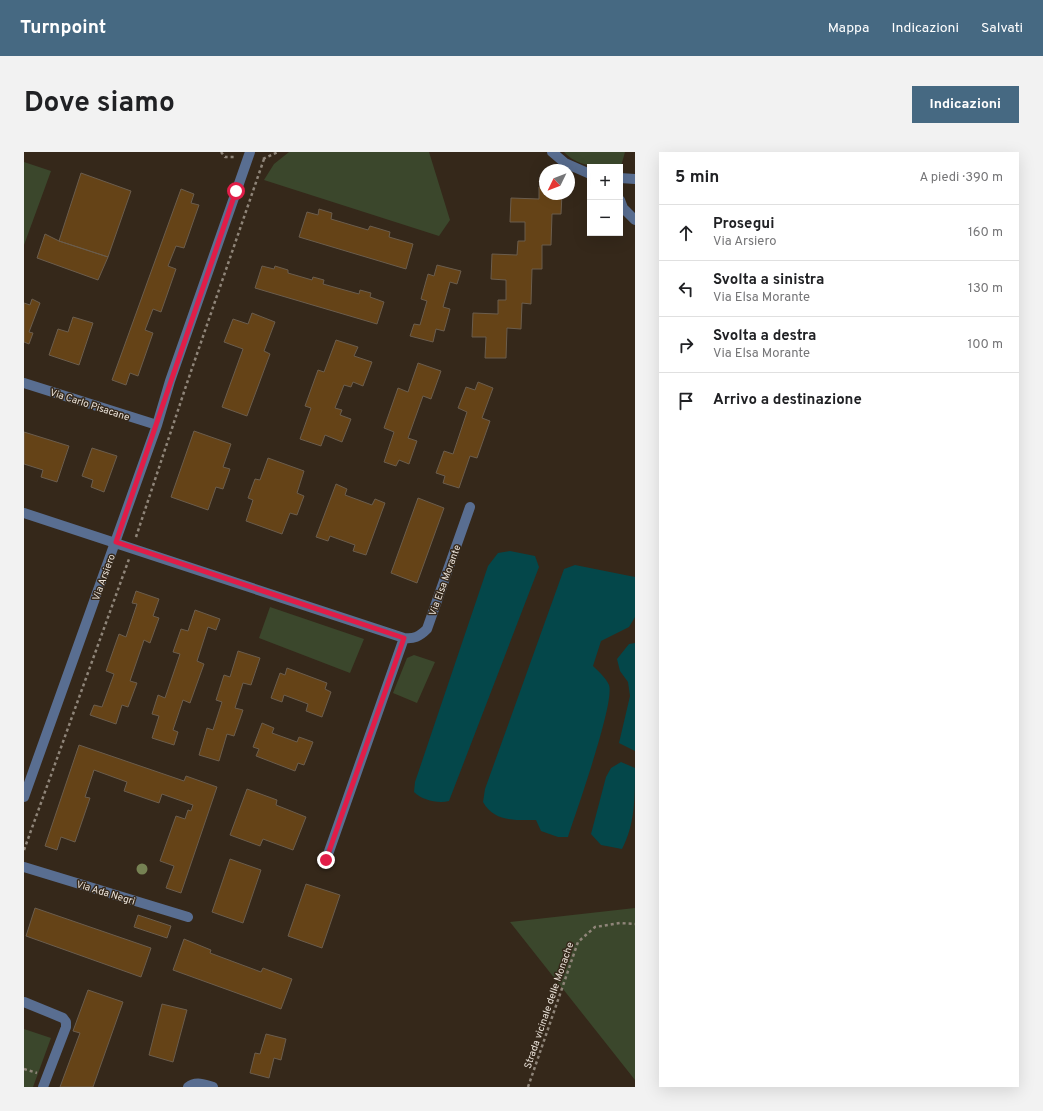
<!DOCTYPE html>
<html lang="it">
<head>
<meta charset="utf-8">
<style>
	:root { --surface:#fff; --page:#f2f2f2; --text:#202124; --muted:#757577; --line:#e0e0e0; --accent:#466982 }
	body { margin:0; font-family:Overpass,sans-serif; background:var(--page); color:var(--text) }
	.controls { position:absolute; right:12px; top:12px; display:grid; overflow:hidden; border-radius:0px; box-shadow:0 4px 16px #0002 }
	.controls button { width:36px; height:36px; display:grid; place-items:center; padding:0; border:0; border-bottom:1px solid var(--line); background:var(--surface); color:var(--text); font:20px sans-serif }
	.compass { position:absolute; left:515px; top:12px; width:36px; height:36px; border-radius:50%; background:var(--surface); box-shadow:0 4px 16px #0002; rotate:227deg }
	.stop { position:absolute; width:12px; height:12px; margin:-9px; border:3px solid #e11d48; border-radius:50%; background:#fff }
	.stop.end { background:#e11d48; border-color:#fff; box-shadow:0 1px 4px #0008 }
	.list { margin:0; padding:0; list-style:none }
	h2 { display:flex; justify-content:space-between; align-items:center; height:52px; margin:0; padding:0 16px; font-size:17px }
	h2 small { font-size:13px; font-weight:400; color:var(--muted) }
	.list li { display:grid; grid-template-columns:26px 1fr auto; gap:12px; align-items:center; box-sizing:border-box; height:56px; padding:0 16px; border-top:1px solid var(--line) }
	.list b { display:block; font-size:15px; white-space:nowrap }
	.list p { margin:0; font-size:13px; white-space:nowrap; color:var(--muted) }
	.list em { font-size:13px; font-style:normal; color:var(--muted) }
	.icon { flex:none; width:22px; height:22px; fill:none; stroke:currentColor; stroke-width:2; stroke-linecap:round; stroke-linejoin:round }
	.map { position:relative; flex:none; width:611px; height:935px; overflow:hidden; border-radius:0px }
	header { display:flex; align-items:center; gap:24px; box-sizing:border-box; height:56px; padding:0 20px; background:var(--accent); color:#fff }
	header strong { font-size:19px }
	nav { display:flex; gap:22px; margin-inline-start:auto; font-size:14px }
	.intro { display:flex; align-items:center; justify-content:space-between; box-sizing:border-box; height:96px; padding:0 24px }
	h1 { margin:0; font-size:28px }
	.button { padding:10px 18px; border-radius:0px; background:var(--accent); color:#fff; font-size:14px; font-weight:700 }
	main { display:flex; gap:24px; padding:0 24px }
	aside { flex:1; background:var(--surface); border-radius:0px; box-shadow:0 4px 16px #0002 }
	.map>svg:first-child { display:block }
</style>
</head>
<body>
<header>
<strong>Turnpoint</strong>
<nav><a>Mappa</a><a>Indicazioni</a><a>Salvati</a></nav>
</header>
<div class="intro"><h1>Dove siamo</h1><a class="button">Indicazioni</a></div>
<main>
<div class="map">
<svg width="611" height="935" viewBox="0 0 611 935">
	<rect width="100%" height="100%" fill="#35281a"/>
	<path fill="#3b472c" d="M265 0H405L426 68 415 84 240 28 250 12Z
		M540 0H601L596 18V15C575 15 555 16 540 0Z
		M0 10 27 19 0 93Z
		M246 455 340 487 326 521 235 486Z
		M390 503 411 510 393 551 369 541 383 506Z
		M611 756V928L486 770Z
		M0 877 27 886 9 935H0Z"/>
	<path fill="#04474a" d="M486 399 511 404 515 415 425 649C414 652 398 648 390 640L391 630 464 414 474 401Z
		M551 413 611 425V465L605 475 577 489 569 514C574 519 582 526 585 533 591 551 552 660 544 685H534L517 679 512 668C491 668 470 670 459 650L461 637 540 417Z
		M611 491V599L595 591 606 544 604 530 596 519 593 507 605 492Z
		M597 610 611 616C611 645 611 673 598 697L577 693 567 682 582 625 587 616Z"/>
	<path fill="#654317" stroke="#6b5d4d" d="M57 21 107 39 84 105 35 89Z
		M515 35 521 36V42H538L537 62H528L527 93H518V117H508L507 152 498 151 497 177 483 176 482 206H461L462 185H448L449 161 474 162V148H482V128L467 127 468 102 493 103 494 89H501V70H486L487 46 515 47Z
		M157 37 170 42 167 51 175 53 160 96 152 94 144 114 152 117 137 160 129 157 121 178 129 181 114 224 106 221 102 233 88 228Z
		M295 57 308 61 307 67 344 78 346 74 366 80 365 85 389 92 382 117 275 85 283 60 294 63Z
		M21 82 35 89 84 105 74 128 13 106Z
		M413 113 437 119 433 132 426 130 419 155 426 157 420 179 412 177 409 190 386 184 390 172 396 173 403 149 397 147 404 122 410 124Z
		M238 114 250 117 251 114 264 118V121L288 128 289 125 300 128 299 132 335 142 336 138 347 141 346 145 360 150 353 172 231 136Z
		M8 147 16 151 5 180 9 181 5 192 0 190V151L6 153Z
		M228 161 251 170 240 199 246 202 223 264 198 255 219 197 200 190 209 167 224 172Z
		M49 165 69 171 55 213 25 203 34 177 44 180Z
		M312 188 334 195 330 204 348 210 339 234 329 230 327 235 320 233 311 256 318 258 316 263 327 267 318 290 301 283 297 294 276 287 287 256 281 254 294 218 300 220Z
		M394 211 417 219 407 247 399 244 384 286 393 289 385 312 375 308 372 314 360 310 370 280 360 276 374 236 384 240Z
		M454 230 469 236 458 266 466 269 453 306 446 304 435 336 419 331 421 324 412 321 420 299 429 302 443 260 434 256 442 235 451 238Z
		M170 279 207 292 199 315 206 317 199 337 192 335 184 358 147 345Z
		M0 280 45 294 33 330 17 325 19 318 0 312Z
		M68 296 93 304 80 340 67 335 69 328 58 324Z
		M244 306 280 319 273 341 280 344 273 363 266 361 258 382 222 369 229 348 224 346 231 327 236 328Z
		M312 332 323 337 321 343 348 353 351 347 361 351 342 403 329 399 331 393 306 384 304 389 292 385Z
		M394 346 420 356 393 431 367 421Z
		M112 439 135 447 129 464 135 466 126 491 120 488 106 529 113 531 104 555 98 553 92 572 66 563 70 553 78 555 90 522 82 519 95 482 102 485 113 452 108 451Z
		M171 458 196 467 192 478 184 475 173 509 180 512 166 551 159 548 149 578 154 580 150 593 128 586 135 564 128 562 134 543 141 546 156 502 149 500 157 477 164 479Z
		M214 499 236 506 227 533 219 531 211 556 219 558 210 584 203 582 195 609 175 603 183 576 189 578 198 550 192 548 200 523 206 525Z
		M263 516 303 531 301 537 307 540 298 565 282 559 284 552 260 543 258 550 247 546 256 521 261 523Z
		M238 571 250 576 248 581 273 590 275 585 289 590 280 613 274 611 271 619 232 604 235 597 229 595Z
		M55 593 160 629 162 624 193 635 157 741 142 736 150 714 136 709 152 664 161 667 164 658 167 659 169 653 138 642 135 651 100 639 103 630 70 618 61 645 66 646 51 690 37 685 33 698 21 694Z
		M223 637 253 648 252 653 282 665 269 698 239 687 236 694 206 683Z
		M206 707 237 718 219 771 188 760Z
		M282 732 316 743 298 796 264 784Z
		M11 756 127 796 117 825 2 784Z
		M114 763 147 774 143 786 110 775Z
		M160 787 187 798 186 801 237 820 239 816 268 827 257 857 149 818Z
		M64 838 99 850 69 935H36L56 881 49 879Z
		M138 852 163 858 149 910 125 903Z
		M242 882 262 887 257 908 250 906 245 926 226 921 231 901 236 902Z"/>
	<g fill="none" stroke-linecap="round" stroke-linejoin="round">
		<path stroke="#8f8579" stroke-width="2.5" stroke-dasharray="3 3" stroke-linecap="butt" d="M197 0 201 5H212
			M239 7 254 0
			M112 385 163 231 240 7
			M0 698 105 407
			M0 917 13 921
			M504 935 554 790 571 775 596 771 611 772"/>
		<path stroke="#596e91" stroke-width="10" d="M528 0 541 11 566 22
			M596 26 611 27
			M596 48 599 56 611 68
			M0 231 133 273
			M0 361 380 486C390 487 395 485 403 477L446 355
			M0 645 133 273 146 229 226 0
			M302 708 380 486
			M0 715 164 765
			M0 850 39 866 42 870V875L19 935
			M164 935C171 929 181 932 189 935"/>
	</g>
	<circle fill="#768253" cx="118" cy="717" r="5.5"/>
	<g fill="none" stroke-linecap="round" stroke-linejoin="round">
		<path stroke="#e11d48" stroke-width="5" d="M212 39 92 390 380 486 302 708"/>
	</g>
	<g text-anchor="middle" stroke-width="3" stroke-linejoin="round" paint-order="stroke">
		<g font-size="10" fill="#ebe3da" stroke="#35281a">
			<text transform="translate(66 252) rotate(18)" y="4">Via Carlo Pisacane</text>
			<text transform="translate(79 425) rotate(-70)" y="4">Via Arsiero</text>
			<text transform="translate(420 428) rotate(-70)" y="4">Via Elsa Morante</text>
			<text transform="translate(82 740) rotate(17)" y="4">Via Ada Negri</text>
			<text transform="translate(524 853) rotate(-71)" y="4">Strada vicinale delle Monache</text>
		</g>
	</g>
</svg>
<div class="controls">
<button>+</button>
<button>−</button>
</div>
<svg class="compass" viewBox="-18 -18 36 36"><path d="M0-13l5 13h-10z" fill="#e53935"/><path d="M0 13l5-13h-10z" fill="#757577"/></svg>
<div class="stop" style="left:212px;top:39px"></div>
<div class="stop end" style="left:302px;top:708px"></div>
</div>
<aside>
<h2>5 min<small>A piedi · 390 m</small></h2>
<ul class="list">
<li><svg class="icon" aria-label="ahead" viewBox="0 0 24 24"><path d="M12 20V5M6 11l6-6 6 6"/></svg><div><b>Prosegui</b><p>Via Arsiero</p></div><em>160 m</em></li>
<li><svg class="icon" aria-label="left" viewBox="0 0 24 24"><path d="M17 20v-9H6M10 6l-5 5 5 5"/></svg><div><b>Svolta a sinistra</b><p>Via Elsa Morante</p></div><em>130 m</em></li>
<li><svg class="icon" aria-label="right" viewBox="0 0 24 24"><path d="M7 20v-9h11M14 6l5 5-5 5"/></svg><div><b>Svolta a destra</b><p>Via Elsa Morante</p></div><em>100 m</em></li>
<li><svg class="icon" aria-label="arrive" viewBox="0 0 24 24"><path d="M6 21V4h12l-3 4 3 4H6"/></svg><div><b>Arrivo a destinazione</b></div></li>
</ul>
</aside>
</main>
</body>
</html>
